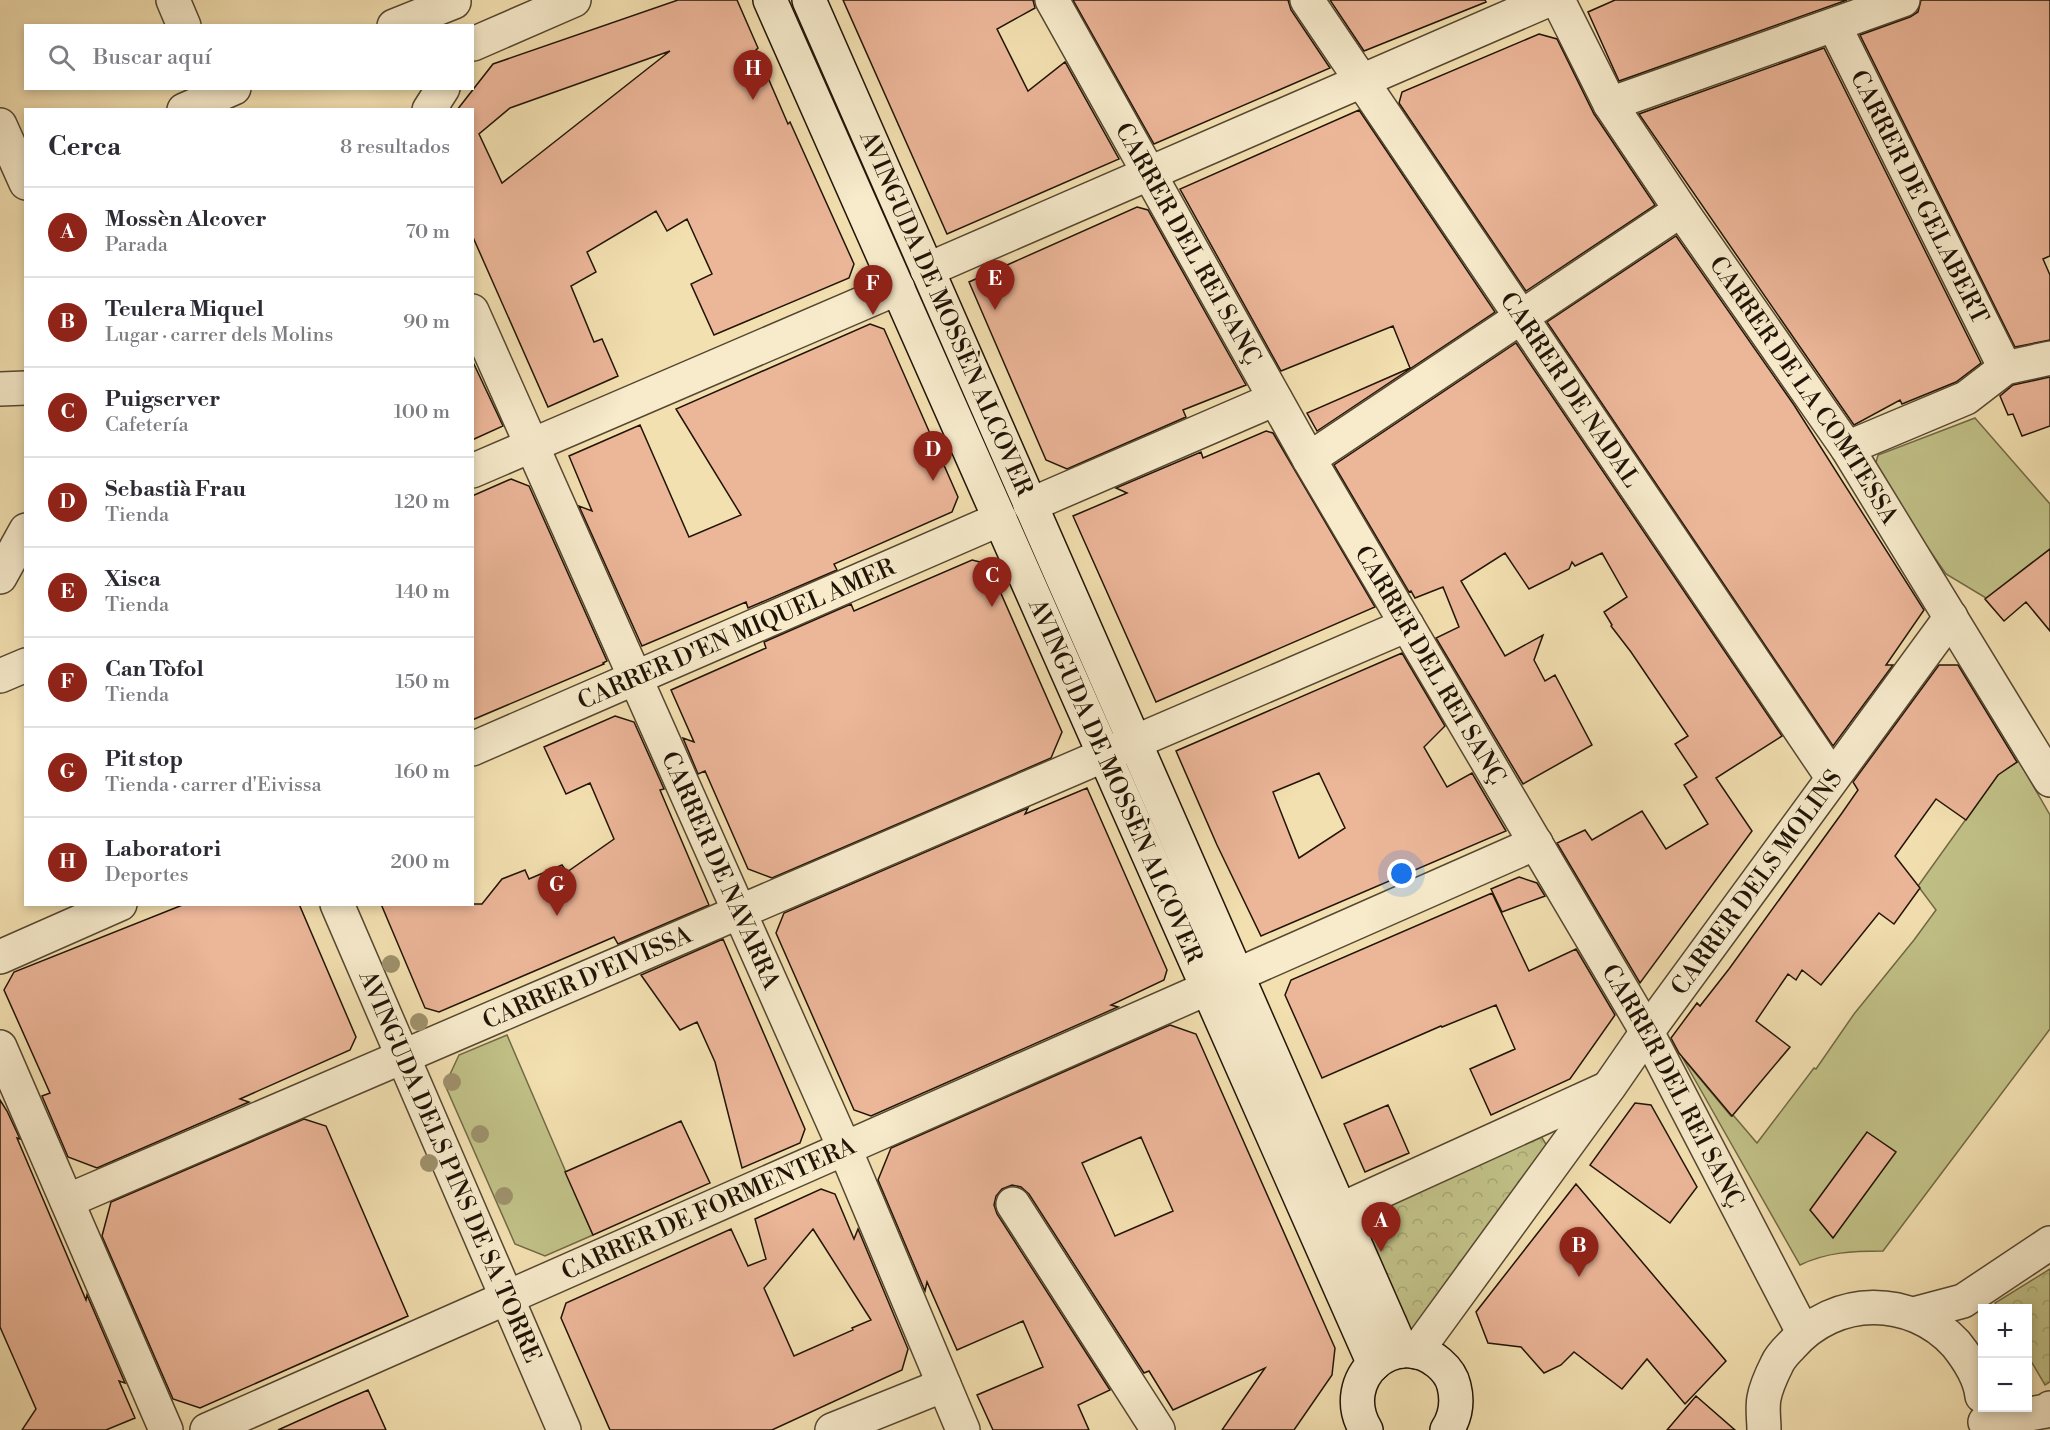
<!DOCTYPE html>
<html lang="es">
<head>
<meta charset="utf-8">
<style>
	:root { --surface:#fff; --page:#f2f2f3; --text:#2b2b33; --muted:#7c7c81; --line:#e1e1e2; --accent:#8f2418 }
	body { margin:0; font-family:"Libre Bodoni",serif; background:var(--page); color:var(--text) }
	.controls { position:absolute; right:18px; bottom:18px; display:grid; overflow:hidden; border-radius:0px; box-shadow:0 3px 9px #0003 }
	.controls button { width:54px; height:54px; display:grid; place-items:center; padding:0; border:0; border-bottom:2px solid var(--line); background:var(--surface); color:var(--text); font:30px sans-serif }
	.you { position:absolute; left:1402px; top:874px; width:21px; height:21px; margin:-15px; border:4px solid #fff; border-radius:50%; background:#1a73e8; box-shadow:0 0 0 9px #1a73e833 }
	.badge { display:grid; place-items:center; width:39px; height:39px; border-radius:50%; background:var(--accent); color:#fff; font-size:20px; font-weight:700 }
	.pin { position:absolute; translate:-50% -50px; filter:drop-shadow(0 2px 3px #0008) }
	.pin::after { content:''; position:absolute; top:32px; width:21px; height:18px; background:inherit; clip-path:polygon(0 0,100% 0,50% 100%) }
	.list { margin:0; padding:0; list-style:none }
	h2 { display:flex; justify-content:space-between; align-items:center; height:78px; margin:0; padding:0 24px; font-size:26px }
	h2 small { font-size:20px; font-weight:400; color:var(--muted) }
	.list li { display:grid; grid-template-columns:39px 1fr auto; gap:18px; align-items:center; box-sizing:border-box; height:90px; padding:0 24px; border-top:2px solid var(--line) }
	.list b { display:block; font-size:22px; white-space:nowrap }
	.list p { margin:0; font-size:20px; white-space:nowrap; color:var(--muted) }
	.list em { font-size:20px; font-style:normal; color:var(--muted) }
	.icon { flex:none; width:33px; height:33px; fill:none; stroke:currentColor; stroke-width:2; stroke-linecap:round; stroke-linejoin:round }
	.map { position:relative; flex:none; width:2050px; height:1430px; overflow:hidden }
	.search { position:absolute; background:var(--surface); box-shadow:0 3px 9px #0003; left:24px; top:24px; width:450px; height:66px; display:flex; align-items:center; gap:15px; box-sizing:border-box; padding:0 21px; border-radius:0px; color:var(--muted); font-size:22px }
	.panel { position:absolute; background:var(--surface); box-shadow:0 3px 9px #0003; left:24px; top:108px; width:450px; height:798px; border-radius:0px }
	.map>svg:first-child { display:block }
</style>
</head>
<body>
<div class="map">
<svg width="2050" height="1430" viewBox="0 0 2050 1430">
	<defs>
		<pattern id="forest-crowns" width="20" height="18" patternUnits="userSpaceOnUse" patternTransform="scale(1.5)"><rect width="20" height="18" fill="#c1c187"/><path d="M2 6a3 3 0 1 1 6 0M12 15a3 3 0 1 1 6 0" fill="none" stroke="#a6a573"/></pattern>
	</defs>
	<rect width="100%" height="100%" fill="#f3e0b1"/>
	<filter id="stains"><feTurbulence type="fractalNoise" baseFrequency=".00333" numOctaves="4"/><feColorMatrix values="0 0 0 0 .2 0 0 0 0 .09 0 0 0 0 .02 0 0 0 .5 -.17"/></filter>
	<radialGradient id="worn" r=".72"><stop offset=".6" stop-color="#630" stop-opacity="0"/><stop offset="1" stop-color="#630" stop-opacity=".3"/></radialGradient>
	<path fill="#c1c187" stroke="#706a46" stroke-width="1.5" d="M1975 418 2050 504V549L1986 598 1946 574 1874 470 1878 455Z
		M2019 761 2050 815V1029L1883 1251C1853 1251 1827 1252 1800 1265L1682 1057 1731 1116 1733 1115 1757 1143 1814 1068 1816 1069 1854 1014 1914 940 1936 910 1918 886 1999 773Z
		M507 1035 593 1235 545 1256 515 1244 445 1085 459 1055Z"/>
	<path fill="url(#forest-crowns)" stroke="#706a46" stroke-width="1.5" d="M1532 1122 1556 1160 1416 1352 1340 1210Z
		M2050 1269V1382L2045 1385 2028 1356V1308H1998L1995 1303Z"/>
	<path fill="#ecb699" stroke="#201406" stroke-width="1.5" fill-rule="evenodd" d="M678 0H737L758 48 756 50 788 124 790 122 854 264 849 278 714 335 691 284 712 274 687 219 667 231 656 211 587 252 596 272 571 286 594 342 602 339 618 376 548 407 472 235V110H457L493 64ZM670 51 529 162 502 183 479 134 510 108Z
		M843 0H1033L1035 8 997 29 1028 91 1065 62 1119 159 947 234Z
		M1073 0H1288L1291 10 1330 68 1154 144Z
		M1330 0H1485L1486 2 1364 51Z
		M1615 0H1847L1619 81 1588 12Z
		M1921 0H2050V256L2043 259 2050 275V340L2015 347 1860 35 1910 17 1918 12Z
		M1539 34 1557 39 1594 114 1655 205 1526 291 1399 103 1402 92Z
		M1824 48 1981 363 1956 382 1902 404 1900 400 1854 425 1639 114Z
		M1359 110 1495 312 1317 431 1307 413 1410 368 1393 326 1281 371 1180 189Z
		M1137 207 1148 210 1246 385 1183 410 1186 417 1067 469 1046 460 969 282Z
		M1676 236 1794 405 1924 610 1886 665H1893L1833 746 1547 322Z
		M870 324 884 329 958 497 952 512 834 564 837 570 748 608 746 602 642 646 579 506 592 511 569 456 640 425 689 537 741 515 676 409Z
		M1516 343 1782 736 1716 778 1752 831 1640 983 1557 843 1585 830 1592 840 1642 811 1666 849 1708 824 1684 785 1697 777 1675 744 1688 736 1631 652 1611 626 1612 625 1604 612 1627 597 1602 553 1575 566 1572 562 1569 569 1529 589 1505 553 1461 581 1505 656 1543 635 1534 660 1545 681 1555 675 1592 745 1523 784 1436 638 1459 627 1443 587 1415 598 1411 591 1409 592 1334 465Z
		M472 360 503 426 472 440Z
		M2050 377V426L2022 436 2013 414 2008 415 2000 396 2013 385Z
		M1266 431 1273 433 1375 607 1156 702 1073 516 1127 493 1116 488 1201 452 1203 458Z
		M511 479 529 486 607 661 603 663 604 664 472 720V496Z
		M2050 549V631L2026 602 2004 621 1985 599Z
		M972 560 988 564 1062 732 1051 758 772 878 748 869 705 771 698 774 683 738 694 742 671 690 766 648 764 642 851 604 854 611Z
		M1402 653 1445 726 1424 747 1447 787 1472 773 1506 831 1261 936 1217 845 1176 751ZM1319 773 1345 828 1299 858 1273 792Z
		M1939 665H1958L2017 762 1998 775 1966 820 1936 799 1895 856 1920 888 1894 924 1879 913 1821 985 1802 970 1796 980 1788 974 1756 1021 1790 1047 1732 1116 1679 1053 1671 1038 1697 1003 1700 1006 1729 969 1842 813 1858 790 1853 782Z
		M615 716 634 722 664 789 660 790 709 905 618 944 614 937 439 1012 425 1008 381 904H482L502 879 525 870 529 879 562 865 567 872 614 839 590 783 566 794 544 747Z
		M1087 788 1167 970 1164 980 1111 1005 1118 1007 871 1116 854 1110 776 933 784 913 1028 808 1025 814Z
		M1519 877 1537 883 1545 896 1502 912 1491 889Z
		M1492 893 1529 971 1576 949 1615 1015 1570 1079 1491 1115 1470 1069 1515 1049 1496 1005 1442 1027 1441 1026 1322 1078 1285 995 1291 980Z
		M185 904H299L356 1037 350 1050 240 1099 249 1102 97 1168 68 1157 42 1096 50 1093 4 990 14 972Z
		M723 939 805 1129 800 1143 742 1168 715 1062 697 1022 680 1030 641 975Z
		M1170 1025 1196 1034 1335 1348 1332 1375 1294 1430H1222L1265 1368 1173 1410 1149 1371 1144 1373 1029 1194 1021 1187 1012 1185 1002 1189 996 1196 994 1205 997 1214 1110 1390 1078 1405 1089 1430H993L977 1395 1043 1367 1023 1321 957 1350 927 1282 925 1291 878 1180 891 1148ZM1141 1137 1173 1211 1115 1236 1082 1163Z
		M0 1100 7 1111 20 1139 17 1138 86 1300 87 1295 125 1383 119 1381 135 1418 106 1430H22L36 1409 0 1327Z
		M1635 1103 1651 1105 1697 1187 1670 1223 1590 1165Z
		M1388 1105 1409 1153 1365 1172 1344 1124Z
		M304 1119 326 1126 408 1316 200 1408 173 1399 102 1236 111 1202Z
		M681 1121 710 1183 593 1235 565 1172Z
		M1867 1132 1896 1152 1833 1238 1810 1210Z
		M1576 1184 1726 1361 1685 1404 1647 1359 1622 1389 1574 1352 1561 1365 1544 1373 1521 1347 1488 1343 1476 1312Z
		M821 1189 835 1194 854 1239 858 1229 908 1349 902 1370 772 1430H610L561 1318 566 1303 731 1229 748 1266 766 1259 755 1219ZM813 1229 871 1320 852 1328 853 1330 794 1356 764 1288Z
		M368 1390 386 1430H278L338 1403Z
		M1696 1396 1735 1430H1667Z"/>
	<g fill="none" stroke-linecap="round" stroke-linejoin="round">
		<g stroke="#554731" stroke-width="36">
			<g id="minor">
				<path d="M173 0 184 26"/>
				<path id="s1" d="M1052 0 1309 459 1647 1032 1803 1332"/>
				<path id="s2" d="M1307 0 1832 777"/>
				<path id="s3" d="M1558 0 1610 104 1681 210 1847 448 2050 780"/>
				<path id="s4" d="M1834 25 2005 368"/>
				<path d="M394 26 454 2"/>
				<path d="M473 44 574 0"/>
				<path d="M1610 104 1903 0"/>
				<path d="M184 110 234 88"/>
				<path d="M429 110 443 88"/>
				<path d="M0 125 26 183"/>
				<path d="M927 270 1548 0"/>
				<path id="s5" d="M472 311 844 1147 963 1430"/>
				<path d="M0 389 26 388"/>
				<path d="M1847 448 1966 398 2005 368 2050 358"/>
				<path d="M1309 459 1681 210"/>
				<path d="M472 471 898 288"/>
				<path d="M1030 505 1275 399"/>
				<path d="M0 577 26 530"/>
				<path d="M0 676 26 665"/>
				<path id="s6" d="M472 749 1000 519"/>
				<path id="s7" d="M337 904 564 1430"/>
				<path d="M0 957 120 904"/>
				<path d="M1237 975 1536 843"/>
				<path d="M0 1047 166 1430"/>
				<path id="s8" d="M67 1201 1407 625"/>
				<path d="M1013 1204 1158 1430"/>
				<path d="M1340 1210 1608 1088"/>
				<path d="M1914 1314 1963 1301 2050 1243"/>
				<path id="s9" d="M1416 1352 1609 1087 1647 1032 1951 617"/>
				<path d="M1985 1422 2046 1411 2050 1408"/>
				<path id="s10" d="M207 1430 1208 988"/>
				<path d="M832 1430 944 1385"/>
				<path d="M1764 1430C1764 1420 1762 1408 1764 1398 1766 1387 1772 1374 1777 1364 1780 1357 1786 1351 1791 1346 1835 1295 1911 1295 1956 1344 1968 1359 1980 1377 1982 1396"/>
			</g>
		</g>
		<g stroke="#201406" stroke-width="36">
			<g id="secondary">
				<path id="s11" d="M770 0 1374 1364"/>
				<path id="s12" d="M809 0 1402 1351"/>
				<path d="M1366 1430C1335 1379 1395 1326 1439 1363 1446 1369 1452 1377 1454 1386 1458 1402 1456 1416 1447 1430"/>
			</g>
		</g>
		<use href="#minor" stroke="#f7ebcc" stroke-width="33"/>
		<use href="#secondary" stroke="#f7ebcc" stroke-width="33"/>
	</g>
	<g fill="#9e916c">
		<circle cx="391" cy="964" r="9"/>
		<circle cx="419" cy="1022" r="9"/>
		<circle cx="452" cy="1082" r="9"/>
		<circle cx="480" cy="1134" r="9"/>
		<circle cx="429" cy="1163" r="9"/>
		<circle cx="504" cy="1196" r="9"/>
	</g>
	<g text-anchor="middle" stroke-width="4.5" stroke-linejoin="round" paint-order="stroke">
		<g font-size="24" fill="#201406" stroke="#f7ebcc">
			<text dy="8" stroke="none"><textPath href="#s4" startOffset="192">CARRER DE GELABERT</textPath></text>
			<text dy="8" stroke="none"><textPath href="#s1" startOffset="279">CARRER DEL REI SANÇ</textPath></text>
			<text dy="8" stroke="none"><textPath href="#s12" startOffset="342">AVINGUDA DE MOSSÈN ALCOVER</textPath></text>
			<text dy="8" stroke="none"><textPath href="#s2" startOffset="470">CARRER DE NADAL</textPath></text>
			<text dy="8" stroke="none"><textPath href="#s3" startOffset="462">CARRER DE LA COMTESSA</textPath></text>
			<text dy="8" stroke="none"><textPath href="#s6" startOffset="288">CARRER D'EN MIQUEL AMER</textPath></text>
			<text dy="8" stroke="none"><textPath href="#s1" startOffset="765">CARRER DEL REI SANÇ</textPath></text>
			<text dy="8" stroke="none"><textPath href="#s11" startOffset="854">AVINGUDA DE MOSSÈN ALCOVER</textPath></text>
			<text dy="8" stroke="none"><textPath href="#s5" startOffset="612">CARRER DE NAVARRA</textPath></text>
			<text dy="8" stroke="none"><textPath href="#s9" startOffset="580">CARRER DELS MOLINS</textPath></text>
			<text dy="8" stroke="none"><textPath href="#s8" startOffset="566">CARRER D'EIVISSA</textPath></text>
			<text dy="8" stroke="none"><textPath href="#s1" startOffset="1251">CARRER DEL REI SANÇ</textPath></text>
			<text dy="8" stroke="none"><textPath href="#s7" startOffset="286">AVINGUDA DELS PINS DE SA TORRE</textPath></text>
			<text dy="8" stroke="none"><textPath href="#s10" startOffset="548">CARRER DE FORMENTERA</textPath></text>
		</g>
	</g>
	<rect width="100%" height="100%" filter="url(#stains)"/>
	<rect width="100%" height="100%" fill="url(#worn)"/>
</svg>
<div class="controls">
<button>+</button>
<button>−</button>
</div>
<div class="you"></div>
<div class="pin badge" style="left:1381px;top:1252px">A</div>
<div class="pin badge" style="left:1579px;top:1277px">B</div>
<div class="pin badge" style="left:992px;top:607px">C</div>
<div class="pin badge" style="left:933px;top:481px">D</div>
<div class="pin badge" style="left:995px;top:310px">E</div>
<div class="pin badge" style="left:873px;top:315px">F</div>
<div class="pin badge" style="left:557px;top:916px">G</div>
<div class="pin badge" style="left:753px;top:100px">H</div>
<div class="search"><svg class="icon" aria-label="search" viewBox="0 0 24 24"><circle cx="10" cy="10" r="6"/><path d="M15 15l6 6"/></svg>Buscar aquí</div>
<section class="panel">
<h2>Cerca<small>8 resultados</small></h2>
<ul class="list">
<li><span class="badge">A</span><div><b>Mossèn Alcover</b><p>Parada</p></div><em>70 m</em></li>
<li><span class="badge">B</span><div><b>Teulera Miquel</b><p>Lugar · carrer dels Molins</p></div><em>90 m</em></li>
<li><span class="badge">C</span><div><b>Puigserver</b><p>Cafetería</p></div><em>100 m</em></li>
<li><span class="badge">D</span><div><b>Sebastià Frau</b><p>Tienda</p></div><em>120 m</em></li>
<li><span class="badge">E</span><div><b>Xisca</b><p>Tienda</p></div><em>140 m</em></li>
<li><span class="badge">F</span><div><b>Can Tòfol</b><p>Tienda</p></div><em>150 m</em></li>
<li><span class="badge">G</span><div><b>Pit stop</b><p>Tienda · carrer d'Eivissa</p></div><em>160 m</em></li>
<li><span class="badge">H</span><div><b>Laboratori</b><p>Deportes</p></div><em>200 m</em></li>
</ul>
</section>
</div>
</body>
</html>
